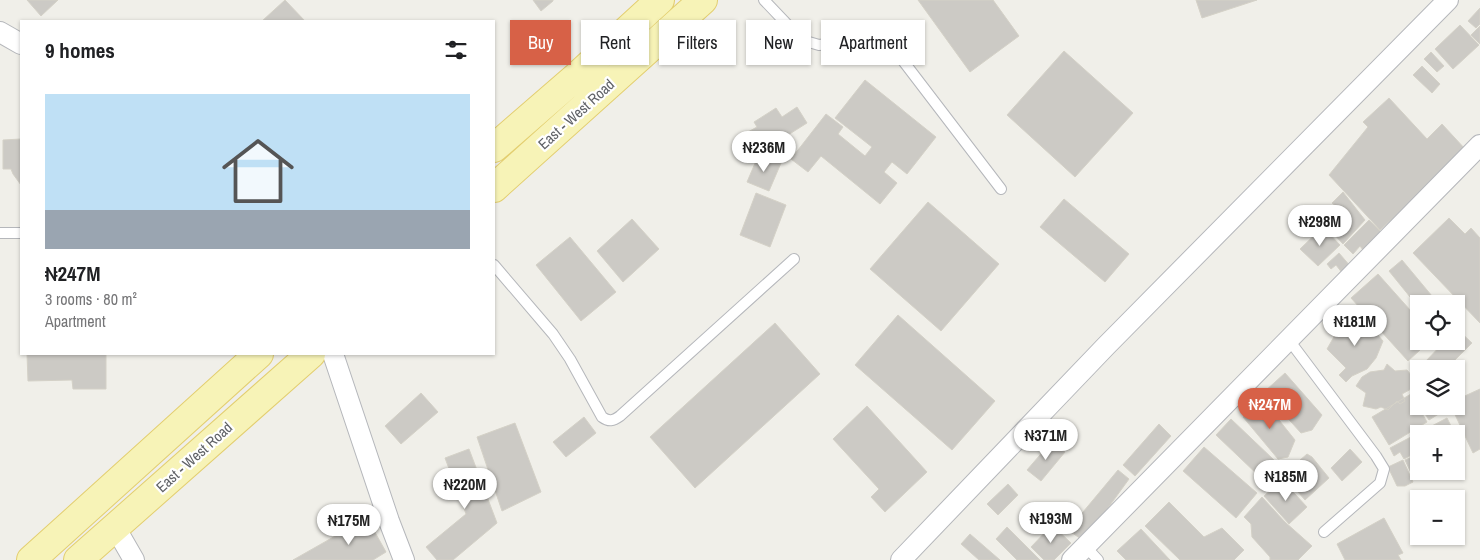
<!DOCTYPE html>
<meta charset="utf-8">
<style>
body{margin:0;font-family:"Archivo Narrow",sans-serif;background:#f2f2f2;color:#202124;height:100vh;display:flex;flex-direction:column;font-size:19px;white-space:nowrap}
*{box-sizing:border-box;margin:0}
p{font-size:16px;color:#757577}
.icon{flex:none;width:28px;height:28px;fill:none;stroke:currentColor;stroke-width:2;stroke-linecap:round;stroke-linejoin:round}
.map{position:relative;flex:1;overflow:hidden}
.side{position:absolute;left:20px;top:20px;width:475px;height:335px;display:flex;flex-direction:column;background:#fff;border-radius:0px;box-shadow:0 1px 4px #0004}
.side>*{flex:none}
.top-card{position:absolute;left:510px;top:20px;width:475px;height:45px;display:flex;gap:10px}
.tools{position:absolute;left:1410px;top:295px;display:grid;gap:10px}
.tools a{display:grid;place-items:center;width:55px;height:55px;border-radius:0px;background:#fff;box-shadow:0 1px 4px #0004;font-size:25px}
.price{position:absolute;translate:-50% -42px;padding:0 11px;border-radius:18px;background:#fff;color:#222;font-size:16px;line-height:32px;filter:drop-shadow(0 1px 2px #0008)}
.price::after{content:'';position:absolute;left:50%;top:30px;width:15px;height:11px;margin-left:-8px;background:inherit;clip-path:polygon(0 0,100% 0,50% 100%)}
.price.active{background:#d76147;color:#fff}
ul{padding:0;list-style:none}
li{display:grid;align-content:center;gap:10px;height:265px;padding:0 25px}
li+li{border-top:1px solid #e0e0e0}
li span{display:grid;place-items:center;height:155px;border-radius:0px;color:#555}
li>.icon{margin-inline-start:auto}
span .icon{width:90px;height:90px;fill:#fffc;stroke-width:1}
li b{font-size:21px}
h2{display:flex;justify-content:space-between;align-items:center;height:60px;padding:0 25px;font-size:21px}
.pill{padding:0 18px;border-radius:0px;background:#fff;box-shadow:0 1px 4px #0004;font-size:18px;line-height:45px}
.pill.active{background:#d76147;color:#fff}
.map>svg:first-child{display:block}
.building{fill:#cccac5;stroke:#d4d1c7}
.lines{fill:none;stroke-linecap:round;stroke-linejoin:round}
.lane-casing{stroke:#b5b7bb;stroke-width:12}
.street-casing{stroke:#b5b7bb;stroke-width:22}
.primary-casing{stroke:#e3ce6f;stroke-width:30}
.lane{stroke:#fff;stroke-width:10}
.street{stroke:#fff;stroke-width:20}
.primary{stroke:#f7f3b7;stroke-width:28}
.labels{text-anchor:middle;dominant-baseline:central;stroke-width:4.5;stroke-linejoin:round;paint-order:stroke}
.street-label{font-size:15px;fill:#606267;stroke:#fff}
</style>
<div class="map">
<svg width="1480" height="560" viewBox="0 0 1480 560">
<rect width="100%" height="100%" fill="#f0efe9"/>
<path class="building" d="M27,0H58L41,16Z
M285,0L305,21H262Z
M533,0H553V1L541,11Z
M918,0H993L1019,36L970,72Z
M1196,0H1257L1202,18Z
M1480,8V24L1476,28L1468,21Z
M1460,25L1479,45L1453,69L1435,49Z
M1480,26V44L1471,35Z
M1064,51L1133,113L1075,177L1007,115Z
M1431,52L1444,66L1437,72L1424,59Z
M1422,66L1440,84L1432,93L1413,75Z
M865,80L936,137L907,174L892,162L884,172L897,183L880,204L821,156L808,172L791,159L826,114L843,127L838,134L865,156L872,147L835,118Z
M1389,98L1427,139L1442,124L1466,150L1380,230L1329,175L1368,127L1363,122Z
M797,107L807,123L761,152L748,132L757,127L754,122L776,108L782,117Z
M21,139V185L13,174L11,169H3V140Z
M759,154L781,163L769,191L747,182Z
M1343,192L1365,220L1343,244L1323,222L1336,206L1332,203Z
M756,193L786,205L770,247L740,235Z
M1064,199L1129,254L1105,282L1040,227Z
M928,202L999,264L941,331L870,269Z
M1449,218L1465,234L1471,228L1480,238V323L1413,253Z
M632,219L659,249L623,282L597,251Z
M1369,220L1383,234L1363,250L1360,246L1353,254L1344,245Z
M1323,227L1340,245L1318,266L1300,249Z
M570,237L616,292L581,321L536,265Z
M1339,253L1351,267L1343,274L1336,265L1331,269L1327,264Z
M1402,260L1437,302L1434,304H1419V308L1389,271Z
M1378,274L1419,320V341H1420L1416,345L1420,350L1408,361L1351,298Z
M898,315L995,401L952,450L855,365Z
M1355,318H1363L1383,341L1376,358L1367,369L1352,376L1346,382L1339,375L1346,368L1327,349L1342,323Z
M775,323L820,374L695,488L650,437Z
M1457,329L1472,343L1453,362L1443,361L1435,369H1431L1425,362L1445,341H1456Z
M27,354H106V389H73L72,380L28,381Z
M1387,364L1395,371L1407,370L1416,381L1411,389L1402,394L1405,401L1400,404L1397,401L1388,410L1381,407L1376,409L1363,406L1366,393L1356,386L1362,377L1370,372L1384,370Z
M1285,373L1322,415L1312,430L1301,433L1264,392Z
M1480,389V449L1473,453L1451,406H1456V400Z
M421,393L438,412L401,444L385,426Z
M1411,394L1427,422L1389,445L1372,417Z
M1263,400L1295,440L1288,457L1278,459L1243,417Z
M867,406L927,472L885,512L871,497L879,489L833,439Z
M1420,406H1443L1445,410L1429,420Z
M584,417L596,433L566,457L553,442Z
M1447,418L1454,432L1450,434H1419V451L1404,459L1400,452L1394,456L1390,448Z
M1231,419L1274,460L1259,476L1216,435Z
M515,423L541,492L502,511L477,437Z
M1159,424L1171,436L1135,476L1123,465Z
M1052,441L1065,452L1041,481L1027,470Z
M1204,447L1257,493L1236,518L1183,471Z
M469,449L497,523L453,560H437L426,547L466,514L445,458Z
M1350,449L1362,462L1342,481L1331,468Z
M1307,454L1312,457L1329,478L1305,500L1283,475Z
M1419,454V471H1426L1413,477L1405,460Z
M1403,460L1413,482L1405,486H1397L1388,467Z
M1118,470L1129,479L1084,541L1068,530Z
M1282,480L1307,507L1289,524L1264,496Z
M1008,484L1018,495L998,515L987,504Z
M1262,497L1285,522L1312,546L1298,560H1270V557L1252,537L1251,524L1244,517Z
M1169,502L1204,537L1222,528L1244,550L1234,560H1180L1145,526Z
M367,518L386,552L373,560H293Z
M1384,518L1403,553L1398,555L1401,560H1345L1337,544Z
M1052,525L1071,543L1054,560H1044L1031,547Z
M1007,527L1040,560H1017L996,539Z
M1141,529L1170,560H1126L1117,551Z
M970,534L1000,560H979L961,544Z"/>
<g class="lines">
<defs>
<path id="lane" d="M764,0L802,40L819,45L866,39L883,41L894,49L1001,189
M0,233H21
M494,265L553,334L570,359L602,417C609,422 613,421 620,416L794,259
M1289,340L1376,456L1384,469L1380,483L1324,532
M1086,547L1098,560"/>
<path id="street" d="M0,32L21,44
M333,354L389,521L404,560
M115,527L134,560
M901,560L1106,346L1448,0
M1072,560L1480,145"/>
<path id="primary" d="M494,148L577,76L660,0
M494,188L703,0
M31,560L259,354
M78,560L311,354"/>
</defs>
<use href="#lane" class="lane-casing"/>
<use href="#street" class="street-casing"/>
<use href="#primary" class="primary-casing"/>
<use href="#lane" class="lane"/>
<use href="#street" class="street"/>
<use href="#primary" class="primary"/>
</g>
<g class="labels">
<g class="street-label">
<text transform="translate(576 114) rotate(-42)">East - West Road</text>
<text transform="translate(194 457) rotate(-42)">East - West Road</text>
</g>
</g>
</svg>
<div class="tools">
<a><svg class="icon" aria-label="locate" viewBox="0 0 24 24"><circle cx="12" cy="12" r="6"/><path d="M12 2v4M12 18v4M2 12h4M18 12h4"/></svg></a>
<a><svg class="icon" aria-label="layers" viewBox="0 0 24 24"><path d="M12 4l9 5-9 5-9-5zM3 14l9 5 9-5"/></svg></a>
<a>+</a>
<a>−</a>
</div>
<b class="price" style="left:764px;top:173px">₦236M</b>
<b class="price" style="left:1320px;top:247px">₦298M</b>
<b class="price" style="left:1355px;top:347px">₦181M</b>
<b class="price active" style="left:1270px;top:430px">₦247M</b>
<b class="price" style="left:1046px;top:461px">₦371M</b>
<b class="price" style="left:1286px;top:502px">₦185M</b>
<b class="price" style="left:465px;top:510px">₦220M</b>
<b class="price" style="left:1051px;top:544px">₦193M</b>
<b class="price" style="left:349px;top:546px">₦175M</b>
<div class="top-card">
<a class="pill active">Buy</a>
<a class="pill">Rent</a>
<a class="pill">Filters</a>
<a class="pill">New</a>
<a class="pill">Apartment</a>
</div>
<section class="side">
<h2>9 homes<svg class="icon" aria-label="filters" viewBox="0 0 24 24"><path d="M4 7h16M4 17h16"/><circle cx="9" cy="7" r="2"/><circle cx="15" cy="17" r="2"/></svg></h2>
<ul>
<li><span style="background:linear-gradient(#bfe0f5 75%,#9aa5b1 0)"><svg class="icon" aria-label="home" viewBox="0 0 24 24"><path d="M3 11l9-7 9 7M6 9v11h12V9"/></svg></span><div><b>₦247M</b><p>3 rooms · 80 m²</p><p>Apartment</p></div></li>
</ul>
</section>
</div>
